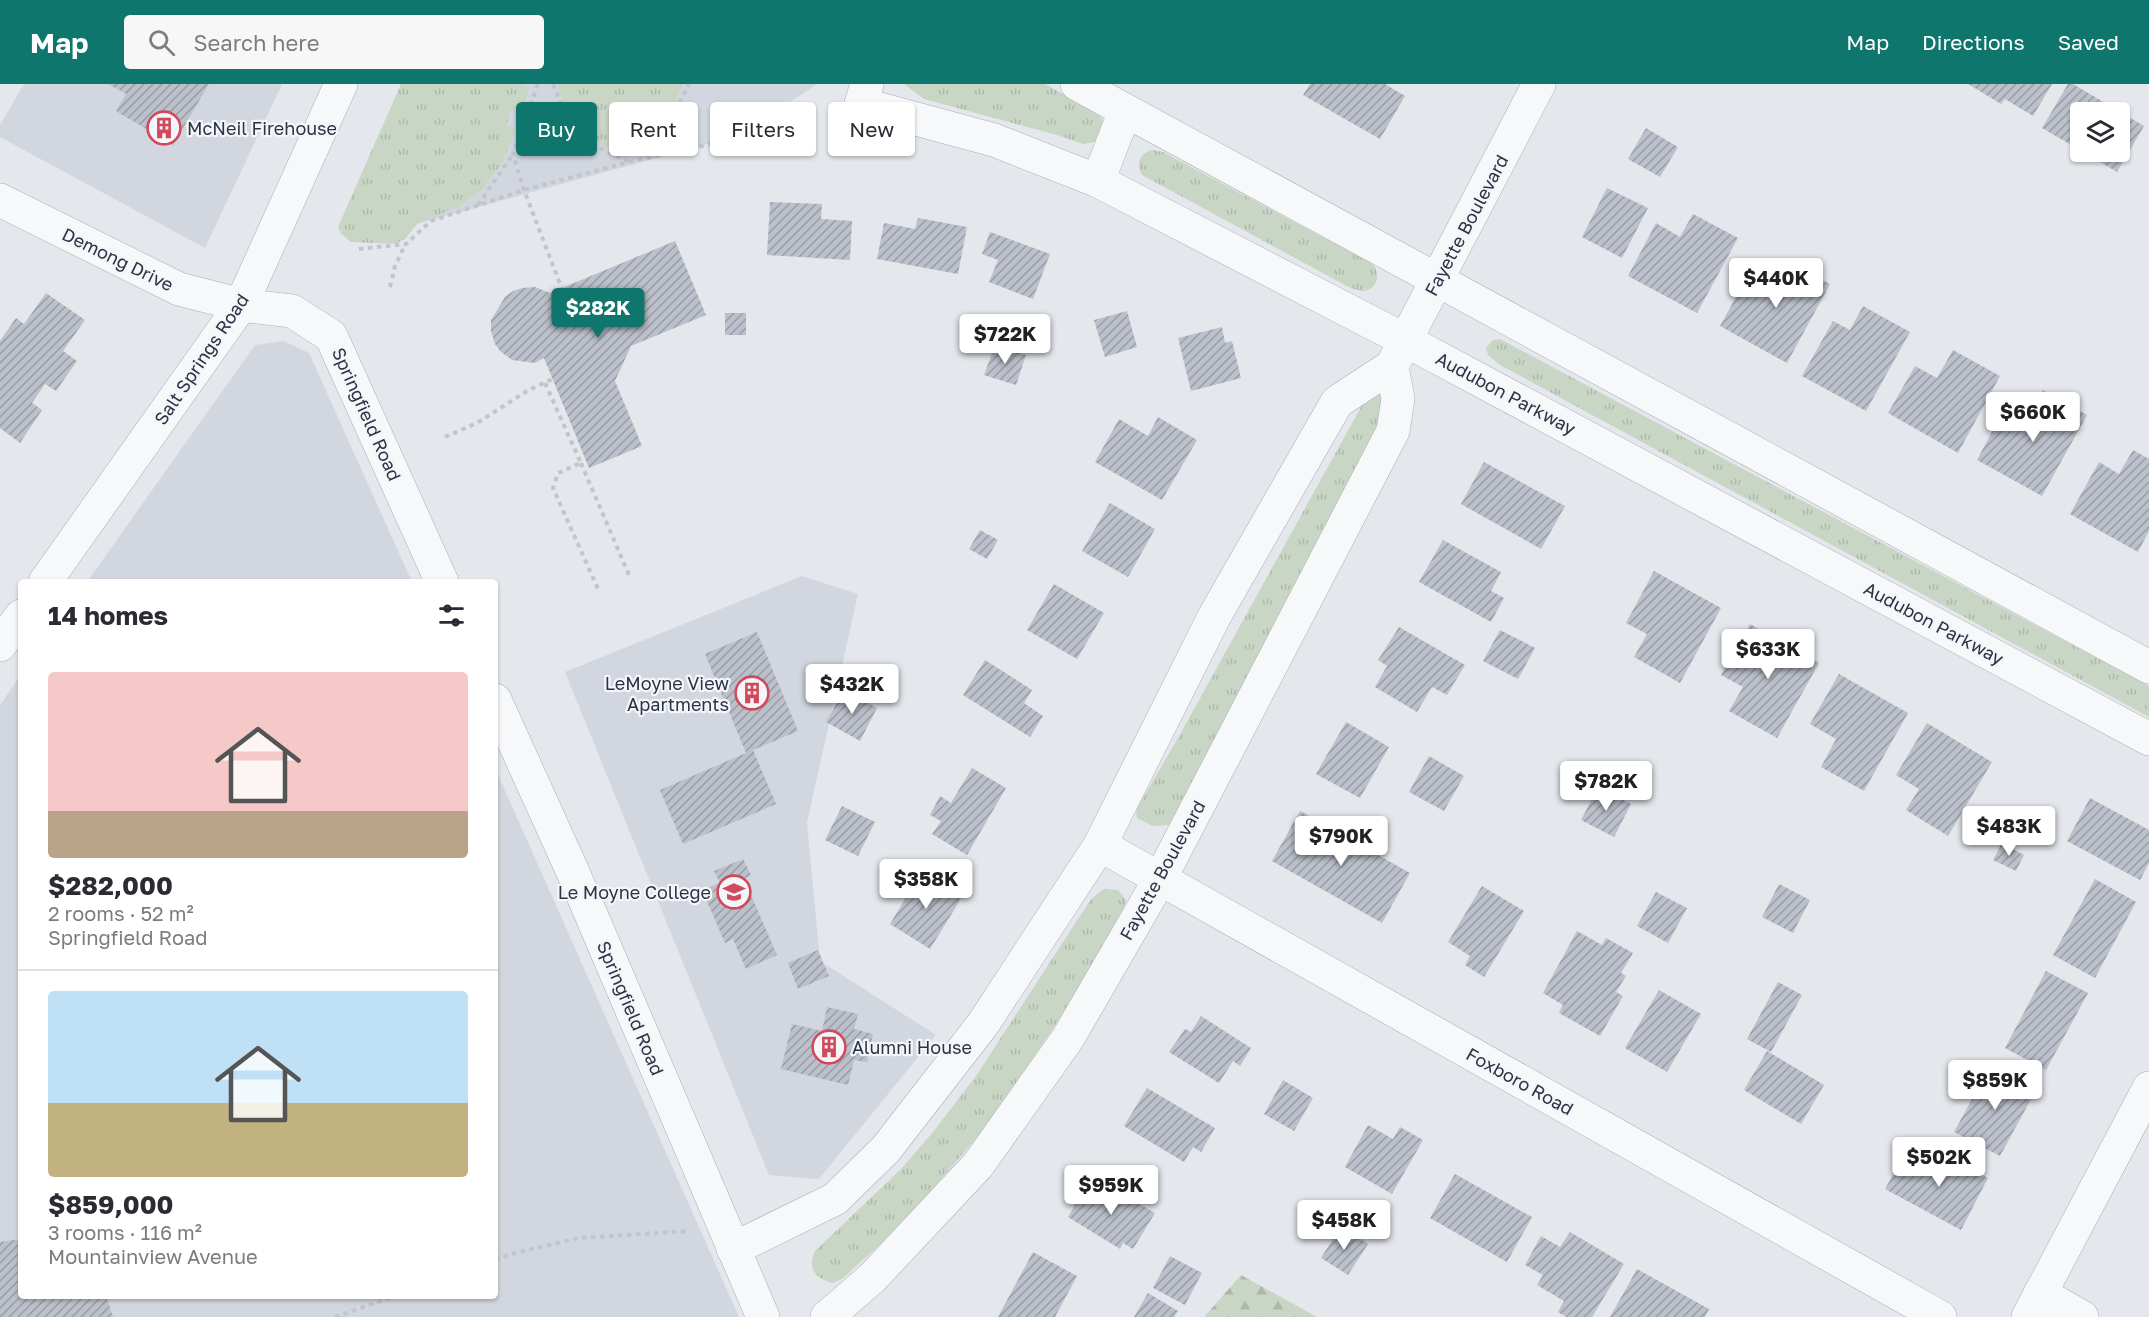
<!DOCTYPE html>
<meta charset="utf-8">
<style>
body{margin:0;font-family:"Golos Text",sans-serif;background:#f7f7f7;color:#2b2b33;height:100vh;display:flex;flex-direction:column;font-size:22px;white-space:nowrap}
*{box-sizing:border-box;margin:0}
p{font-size:20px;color:#7c7c81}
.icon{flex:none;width:33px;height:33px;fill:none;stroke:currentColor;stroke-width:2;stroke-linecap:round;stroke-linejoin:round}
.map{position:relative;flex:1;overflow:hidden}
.sheet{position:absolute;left:18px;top:495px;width:480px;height:720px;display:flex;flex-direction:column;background:#fff;border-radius:6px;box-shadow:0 2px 4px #0004}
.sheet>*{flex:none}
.top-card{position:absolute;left:516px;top:18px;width:570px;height:54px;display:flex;gap:12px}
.tools{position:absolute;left:2070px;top:18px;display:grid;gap:12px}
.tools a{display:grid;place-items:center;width:60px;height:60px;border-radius:6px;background:#fff;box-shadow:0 2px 4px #0004;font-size:30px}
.price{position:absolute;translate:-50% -51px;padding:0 14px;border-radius:6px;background:#fff;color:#222;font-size:20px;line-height:39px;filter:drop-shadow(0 2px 3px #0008)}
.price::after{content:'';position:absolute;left:50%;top:36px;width:18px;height:14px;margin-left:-9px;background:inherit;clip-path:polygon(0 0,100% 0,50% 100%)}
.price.active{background:#0f766e;color:#fff}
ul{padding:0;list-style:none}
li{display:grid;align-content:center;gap:12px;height:318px;padding:0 30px}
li+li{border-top:2px solid #e1e1e2}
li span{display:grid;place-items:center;height:186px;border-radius:6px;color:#555}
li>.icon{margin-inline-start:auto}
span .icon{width:108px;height:108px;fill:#fffc;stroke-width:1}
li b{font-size:26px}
h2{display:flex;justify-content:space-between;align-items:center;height:72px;padding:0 30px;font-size:26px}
.pill{padding:0 21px;border-radius:6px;background:#fff;box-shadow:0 2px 4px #0004;font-size:21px;line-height:54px}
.pill.active{background:#0f766e;color:#fff}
header{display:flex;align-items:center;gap:36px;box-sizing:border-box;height:84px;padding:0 30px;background:#0f766e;color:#fff}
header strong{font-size:28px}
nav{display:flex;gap:33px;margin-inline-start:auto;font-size:21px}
.search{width:420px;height:54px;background:#f7f7f7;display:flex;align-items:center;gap:15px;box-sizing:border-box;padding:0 21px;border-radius:6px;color:#7c7c81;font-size:22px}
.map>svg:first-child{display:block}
.built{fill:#d2d6de}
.grass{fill:url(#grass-tufts)}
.forest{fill:url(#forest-firs)}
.building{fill:url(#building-hatch)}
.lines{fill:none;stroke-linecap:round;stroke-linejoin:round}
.minor-casing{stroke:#a9aeb7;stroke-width:34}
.tertiary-casing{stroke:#a9aeb7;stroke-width:34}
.path{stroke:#c2c5cb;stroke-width:4;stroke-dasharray:4.5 4.5;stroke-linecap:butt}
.minor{stroke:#f7f8fa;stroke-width:33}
.tertiary{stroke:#f7f8fa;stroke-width:33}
.labels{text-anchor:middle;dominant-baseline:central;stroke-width:4.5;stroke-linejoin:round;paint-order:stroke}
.poi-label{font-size:18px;fill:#2b3445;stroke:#f4f6f9;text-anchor:start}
.street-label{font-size:18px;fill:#2b3445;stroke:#f4f6f9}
</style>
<header>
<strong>Map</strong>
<div class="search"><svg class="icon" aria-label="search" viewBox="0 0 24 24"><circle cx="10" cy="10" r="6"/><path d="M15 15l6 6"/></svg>Search here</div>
<nav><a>Map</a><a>Directions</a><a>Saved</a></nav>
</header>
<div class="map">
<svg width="2149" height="1233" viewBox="0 0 2149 1233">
<defs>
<pattern id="grass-tufts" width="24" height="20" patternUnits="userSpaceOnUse" patternTransform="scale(1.5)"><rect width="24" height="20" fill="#c9d6c5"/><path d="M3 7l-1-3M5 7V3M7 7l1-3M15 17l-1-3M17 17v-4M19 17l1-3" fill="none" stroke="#adb8ab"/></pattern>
<pattern id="forest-firs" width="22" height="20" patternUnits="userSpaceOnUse" patternTransform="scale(1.5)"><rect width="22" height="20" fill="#c9d6c5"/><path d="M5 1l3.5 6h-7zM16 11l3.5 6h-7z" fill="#adb8ab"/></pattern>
<pattern id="building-hatch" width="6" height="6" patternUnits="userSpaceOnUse" patternTransform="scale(1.5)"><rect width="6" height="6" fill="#bbc0ca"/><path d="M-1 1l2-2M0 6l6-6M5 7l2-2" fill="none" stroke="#989da6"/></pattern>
</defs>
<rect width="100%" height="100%" fill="#e4e7ec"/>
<path class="built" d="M24,0H282L205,164L0,53V41Z
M411,0H817L740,51L373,152Z
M284,257L309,269L412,498H87L255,261Z
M802,492L858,510L807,738L820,877L936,951L819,1095L769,1091L565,588Z
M21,591V1212H495V684L739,1233H0V621Z"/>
<path class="grass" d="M401,0H521L529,4L522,27L511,25L506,42L516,45L503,77L483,105L458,123L417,140L406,154L396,160L351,158L341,150L338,143Z
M558,0H683L672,25L665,62C659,68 652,68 644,69C602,75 565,39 558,0Z
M904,0H1045L1087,23L1101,33L1106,44L1096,58L1083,60L1057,51L924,15Z
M1152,66L1163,68L1373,180C1381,191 1377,206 1363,207C1356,207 1349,203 1343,200L1142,91C1136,79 1139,70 1152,66Z
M1500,255L2149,602V633L1500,281L1488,271L1486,264L1493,256Z
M1387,300L1383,332L1169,741L1153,742L1137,734L1136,726L1178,654L1372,303Z
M1104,805L1118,806L1126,816L1124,831L1056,940L987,1042L926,1112L879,1161L842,1195L832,1199C815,1194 807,1184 815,1167L901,1085L933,1048L976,992L1091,815Z"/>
<path class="forest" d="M1241,1191L1317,1233H1204Z"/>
<path class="building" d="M108,0H209L173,61L116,27L126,10Z
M1310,0H1385L1405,12L1380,55L1303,11Z
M1968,0H2052L2033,32L2005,15L2001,20Z
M2068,0H2073L2144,42L2117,88L2083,68H2120V28H2080V66L2042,44Z
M1646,44L1678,63L1660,93L1628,75Z
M1607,104L1648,124L1622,174L1582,153Z
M770,118L822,120L821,135L852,137L850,176L767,171Z
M1693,130L1738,154L1697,229L1628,192L1656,139L1680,153Z
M918,134L967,143L958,190L877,175L884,139L915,145Z
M990,148L1050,170L1033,215L989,198L998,176L982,170Z
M675,157L706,231L631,262L615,297L642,362L589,384L544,274L535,279L512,276L500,267L495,260L491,247V236L505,213L513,207L522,204L535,203L550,209Z
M1781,174L1830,200L1787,279L1720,242L1748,191L1767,201Z
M46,209L85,236L63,267L77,277L56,307L45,300L32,319L42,326L20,359L0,344V257L16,234L24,240Z
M1863,222L1910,248L1866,327L1802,292L1833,237L1850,246Z
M1127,227L1137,263L1105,273L1094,236Z
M725,229H746V251H725Z
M1222,243L1225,259L1232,257L1241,294L1191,307L1178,254Z
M995,261L1026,271L1016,301L984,291Z
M1953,266L2000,292L1958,369L1888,329L1915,282L1937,294Z
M2043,306L2087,331L2042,412L1977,376L2003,327L2025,339Z
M1158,333L1197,356L1162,416L1095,378L1119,335L1148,352Z
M2133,366L2149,375V447L2138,468L2070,430L2099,378L2119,390Z
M1484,378L1565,422L1541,465L1461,420Z
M1110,419L1155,445L1128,493L1082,467Z
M980,446L998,456L987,475L969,465Z
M1443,456L1501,488L1491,507L1504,514L1491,538L1419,498Z
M1654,487L1721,524L1680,599L1634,573L1647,550L1626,539Z
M1054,500L1104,529L1077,575L1027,546Z
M1750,540L1819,579L1777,654L1729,627L1743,603L1721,591Z
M1399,543L1465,581L1447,611L1432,603L1417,628L1375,603L1387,582L1378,576Z
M1500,546L1535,564L1518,595L1483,577Z
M757,548L798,647L753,666L776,720L683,760L660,706L746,669L705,570Z
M985,576L1032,606L1024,619L1043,632L1030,653L963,611Z
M1839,590L1908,629L1864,707L1821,683L1836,655L1810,640Z
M844,606L877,624L860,657L826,638Z
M1346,638L1389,663L1360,714L1316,690Z
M1927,639L1992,678L1948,752L1906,726L1919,705L1896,691Z
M1429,672L1464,692L1444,727L1409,708Z
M972,684L1006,704L967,771L932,750L941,737L930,731L940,712L951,719Z
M1598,703L1631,720L1614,753L1581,736Z
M2090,714L2149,746V779L2140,796L2067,757Z
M842,722L875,738L858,772L825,756Z
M1300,727L1410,789L1382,839L1272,777Z
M2002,759L2024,771L2016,787L1993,776Z
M743,775L751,791L744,795L777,871L746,885L733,855L725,859L702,806L720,799L714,787Z
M921,788L962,813L930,865L890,840Z
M2095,795L2136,818L2095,894L2053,871Z
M1779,800L1810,816L1793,849L1762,833Z
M1482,802L1524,827L1484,893L1465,881L1470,872L1448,858Z
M1656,808L1687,824L1668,859L1637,842Z
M1577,847L1602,861L1606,854L1633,869L1621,889L1626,892L1616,908L1623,912L1600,952L1559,929L1563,921L1543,909Z
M818,866L829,892L798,905L788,879Z
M2046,887L2088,909L2046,986L2005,964Z
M1778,898L1802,911L1771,968L1747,955Z
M1659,906L1701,930L1667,988L1625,964Z
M827,923L858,930L854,945L873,950L867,978L854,976L848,1001L781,985L792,940L822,947Z
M1201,932L1251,964L1240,982L1233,977L1219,999L1169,968L1185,945L1191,948Z
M1767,967L1824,1001L1801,1040L1744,1006Z
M1990,982L2036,1006L2000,1072L1954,1048Z
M1283,996L1313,1014L1294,1047L1264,1030Z
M1147,1004L1215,1044L1201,1068L1193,1063L1184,1078L1124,1042Z
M1368,1041L1393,1055L1400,1043L1423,1056L1392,1110L1345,1083Z
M1904,1071L1921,1080L1924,1075L1942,1085L1949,1073L1988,1094L1961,1146L1885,1105Z
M1455,1090L1532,1133L1507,1178L1430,1134Z
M1088,1098L1103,1107L1106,1101L1155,1129L1133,1165L1123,1159L1120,1165L1068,1133Z
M1341,1142L1368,1160L1348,1191L1321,1174Z
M1570,1148L1624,1180L1592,1233H1566L1558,1228L1564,1217L1537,1201L1543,1191L1525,1181L1541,1152L1560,1163Z
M13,1156L21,1157V1212H106L113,1233H0V1158Z
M1033,1168L1077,1192L1055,1233H998Z
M1170,1172L1202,1189L1185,1221L1153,1204Z
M1637,1185L1709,1225L1705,1233H1610Z
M1148,1209L1178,1227L1174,1233H1134Z"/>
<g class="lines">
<defs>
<path id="minor" d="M867,0L861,20L994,56L1098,97L1405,256L2149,655
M1077,0L2149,583
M1098,97L1125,27
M0,116L179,205L241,221L45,498
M0,561L21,532
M1100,761L1940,1233
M733,1165L835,1115L886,1065L983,940L1100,761L1214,533L1337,318L1392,282L1539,0
M2040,1209L2082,1233
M827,1233L872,1194L978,1081L1068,954L1160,795L1393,347L1398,315L1392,282
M2028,1233L2149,1004"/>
<path id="tertiary" d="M341,0L241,221L292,227L331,252L442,498
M495,616L572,786L763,1233"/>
</defs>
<use href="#minor" class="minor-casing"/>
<use href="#tertiary" class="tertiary-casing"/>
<path class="path" d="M538,0L513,70L524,106L562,205
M553,0C563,26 574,49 599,63C608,69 619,72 628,78
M668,71L674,29L689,0
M478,121L513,70
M359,165L406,160L431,137L524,106L629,78L733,55
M390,203L395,182L405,161
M545,299L581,379L558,389L553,404L598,505
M445,353L477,339L527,307L552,295
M581,379L629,491
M495,1176L511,1170L579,1154L688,1147
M335,1233L395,1212"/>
<use href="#minor" class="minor"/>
<use href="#tertiary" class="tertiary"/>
</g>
<defs>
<symbol id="building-ring" viewBox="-11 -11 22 22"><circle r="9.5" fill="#f4f6f9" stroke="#d1495b" stroke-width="1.5"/><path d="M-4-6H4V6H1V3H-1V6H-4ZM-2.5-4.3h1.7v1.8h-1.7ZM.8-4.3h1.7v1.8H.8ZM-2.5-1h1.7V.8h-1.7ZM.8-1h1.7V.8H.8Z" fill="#d1495b"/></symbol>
<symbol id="university-ring" viewBox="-11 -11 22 22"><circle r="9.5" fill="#f4f6f9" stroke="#d1495b" stroke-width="1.5"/><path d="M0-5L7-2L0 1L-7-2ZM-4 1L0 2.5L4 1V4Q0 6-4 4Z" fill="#d1495b"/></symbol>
</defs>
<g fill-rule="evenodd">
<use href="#building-ring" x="145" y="25" width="38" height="38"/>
<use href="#building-ring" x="733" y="590" width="38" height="38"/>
<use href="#university-ring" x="715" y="789" width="38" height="38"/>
<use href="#building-ring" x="810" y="944" width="38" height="38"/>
</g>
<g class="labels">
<g class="poi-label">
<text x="187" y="44">McNeil Firehouse</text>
<text x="729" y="599" text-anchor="end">LeMoyne View<tspan x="729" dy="21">Apartments</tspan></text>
<text x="711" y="808" text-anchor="end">Le Moyne College</text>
<text x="852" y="963">Alumni House</text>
</g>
<g class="street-label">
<text transform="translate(1466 141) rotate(-62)">Fayette Boulevard</text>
<text transform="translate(118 175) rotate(26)">Demong Drive</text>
<text transform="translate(201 275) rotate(-56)">Salt Springs Road</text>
<text transform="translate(1506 309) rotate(28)">Audubon Parkway</text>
<text transform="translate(367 330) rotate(66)">Springfield Road</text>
<text transform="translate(1934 539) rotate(28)">Audubon Parkway</text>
<text transform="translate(1162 786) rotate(-61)">Fayette Boulevard</text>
<text transform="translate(631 924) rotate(67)">Springfield Road</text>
<text transform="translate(1520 997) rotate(29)">Foxboro Road</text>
</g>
</g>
</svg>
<div class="tools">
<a><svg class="icon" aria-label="layers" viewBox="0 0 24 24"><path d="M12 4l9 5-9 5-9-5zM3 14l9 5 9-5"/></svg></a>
</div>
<b class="price" style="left:1776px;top:225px">$440K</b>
<b class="price active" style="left:598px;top:255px">$282K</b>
<b class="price" style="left:1005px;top:281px">$722K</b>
<b class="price" style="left:2033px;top:359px">$660K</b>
<b class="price" style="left:1768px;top:596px">$633K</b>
<b class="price" style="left:852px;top:631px">$432K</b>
<b class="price" style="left:1606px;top:728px">$782K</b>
<b class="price" style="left:2009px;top:773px">$483K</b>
<b class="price" style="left:1341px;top:783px">$790K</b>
<b class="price" style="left:926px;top:826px">$358K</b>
<b class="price" style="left:1995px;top:1027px">$859K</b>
<b class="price" style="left:1939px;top:1104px">$502K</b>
<b class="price" style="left:1111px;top:1132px">$959K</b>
<b class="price" style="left:1344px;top:1167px">$458K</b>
<div class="top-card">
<a class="pill active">Buy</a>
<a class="pill">Rent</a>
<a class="pill">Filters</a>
<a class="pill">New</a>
</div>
<section class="sheet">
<h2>14 homes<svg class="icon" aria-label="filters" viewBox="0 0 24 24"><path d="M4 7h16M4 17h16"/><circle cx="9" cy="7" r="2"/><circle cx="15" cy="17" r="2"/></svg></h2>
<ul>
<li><span style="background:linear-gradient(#f6c9c9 75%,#b9a48a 0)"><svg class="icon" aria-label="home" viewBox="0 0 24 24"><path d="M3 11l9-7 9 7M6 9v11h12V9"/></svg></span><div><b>$282,000</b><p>2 rooms · 52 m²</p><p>Springfield Road</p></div></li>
<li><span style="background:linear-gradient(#bfe0f5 60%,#c2b280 0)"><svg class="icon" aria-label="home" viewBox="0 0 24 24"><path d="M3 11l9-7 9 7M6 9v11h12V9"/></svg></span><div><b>$859,000</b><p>3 rooms · 116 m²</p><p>Mountainview Avenue</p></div></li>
</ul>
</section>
</div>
